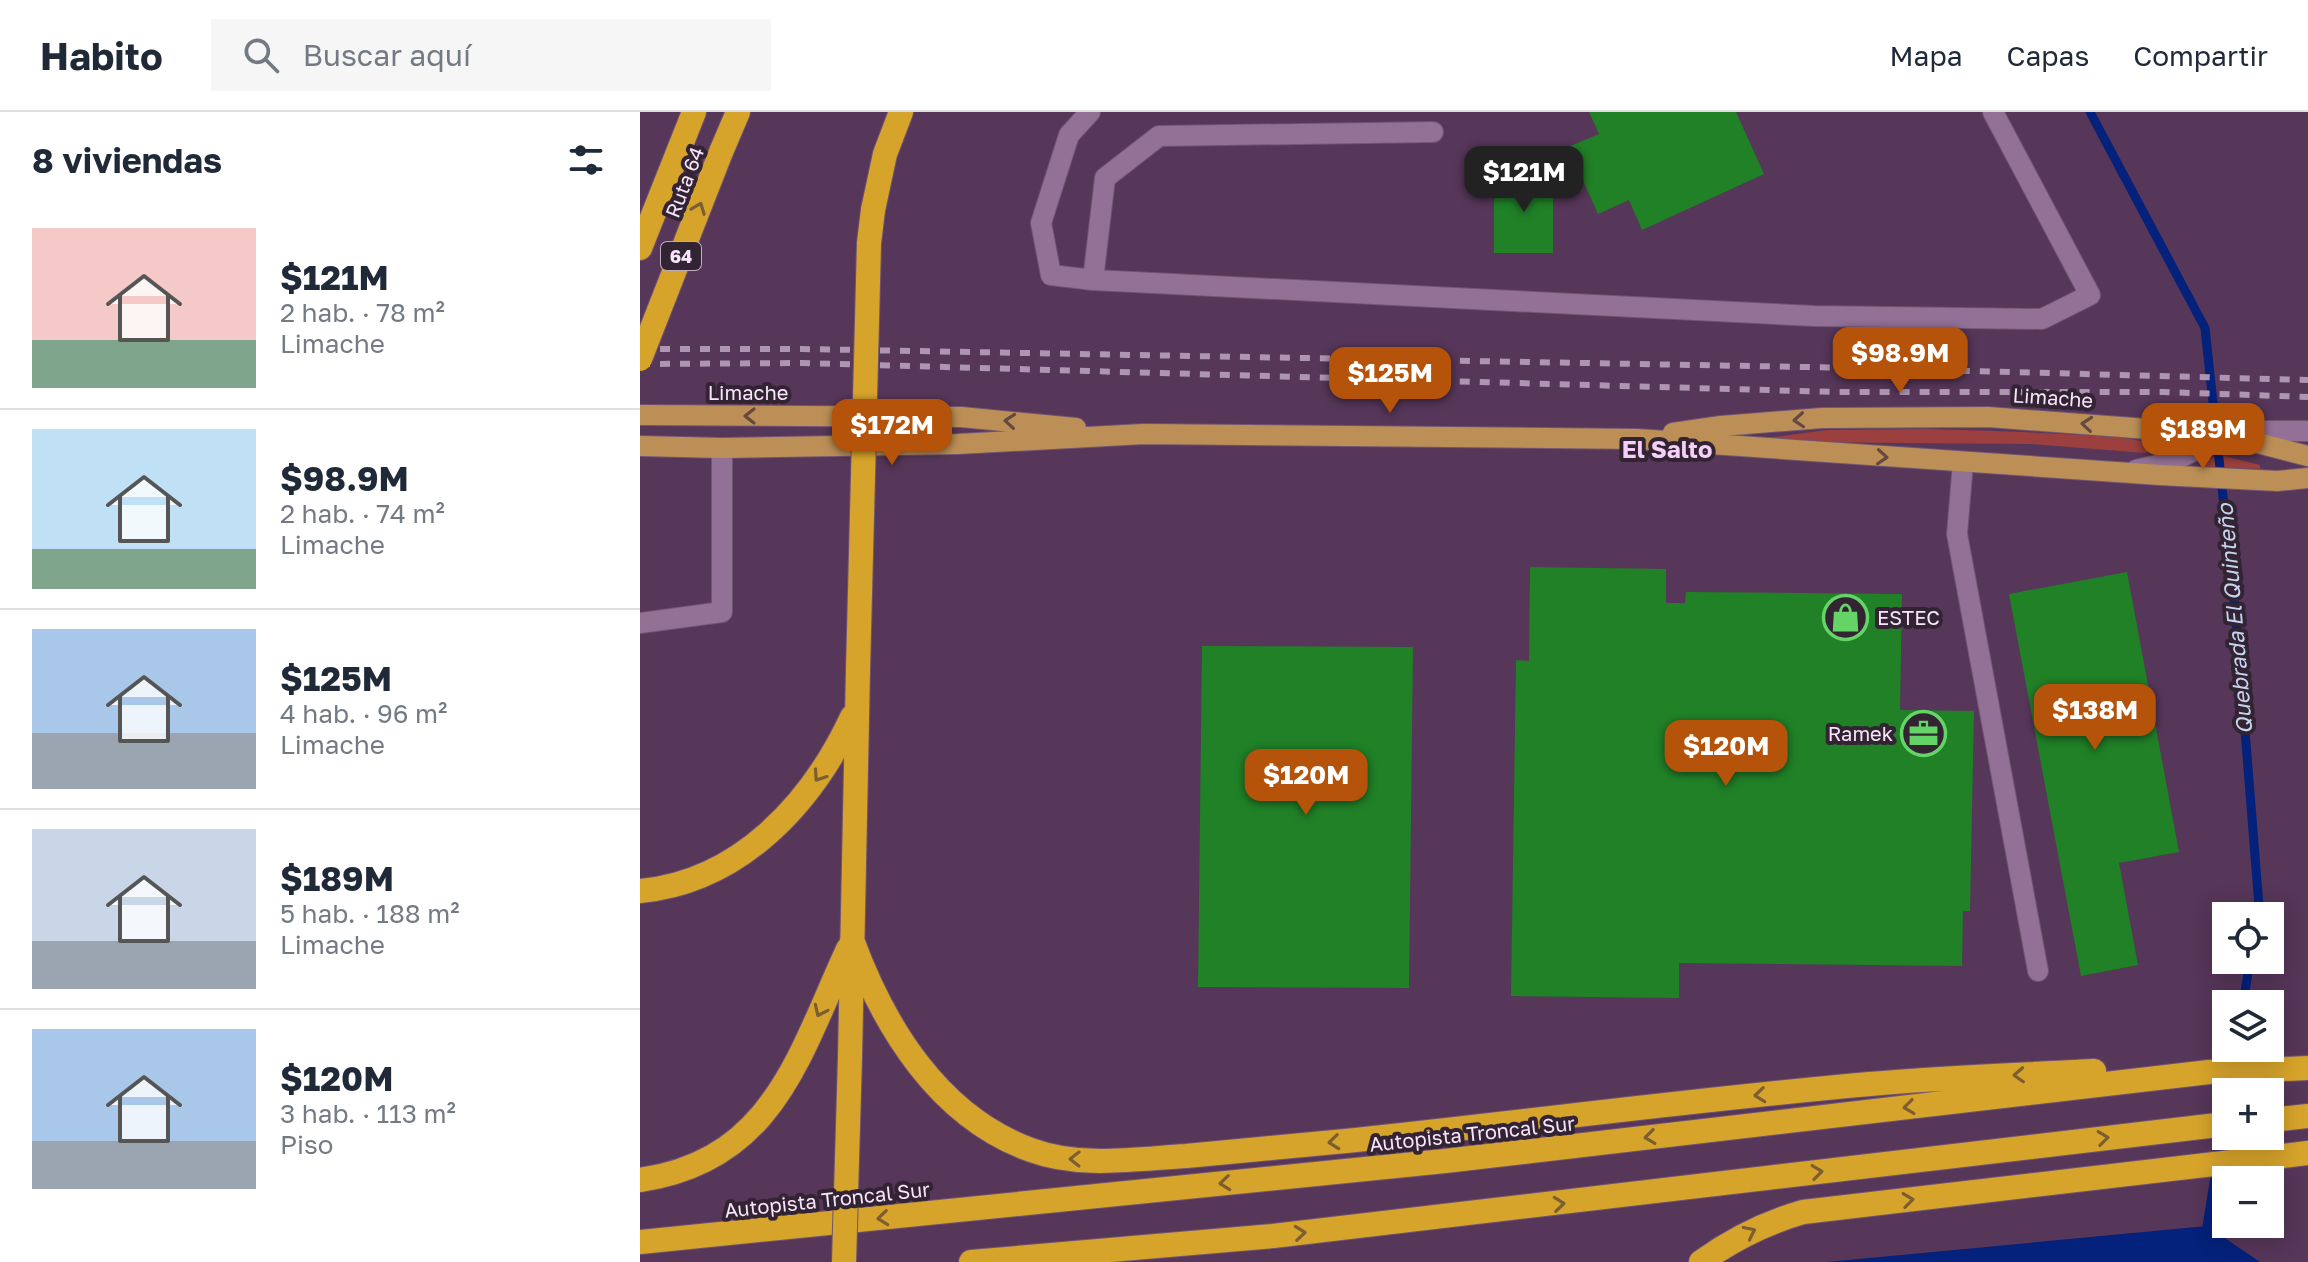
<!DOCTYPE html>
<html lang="es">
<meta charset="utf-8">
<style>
body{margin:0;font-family:"Golos Text",sans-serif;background:#f6f6f7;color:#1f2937;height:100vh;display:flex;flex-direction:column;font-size:30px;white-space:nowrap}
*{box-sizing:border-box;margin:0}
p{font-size:26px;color:#747a83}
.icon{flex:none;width:44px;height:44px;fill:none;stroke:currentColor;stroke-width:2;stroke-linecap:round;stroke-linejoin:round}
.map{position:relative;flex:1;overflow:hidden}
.panel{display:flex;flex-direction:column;background:#fff;width:640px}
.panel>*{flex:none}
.tools{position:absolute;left:1572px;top:790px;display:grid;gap:16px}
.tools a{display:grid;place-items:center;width:72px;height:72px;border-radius:0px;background:#fff;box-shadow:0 4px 20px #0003;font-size:40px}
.price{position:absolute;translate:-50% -68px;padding:0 18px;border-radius:16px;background:#b45309;color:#fff;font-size:26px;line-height:52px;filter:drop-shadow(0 2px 4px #0008)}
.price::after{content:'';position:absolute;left:50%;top:48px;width:24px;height:18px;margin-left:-12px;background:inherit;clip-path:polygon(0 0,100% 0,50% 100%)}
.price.on{background:#222;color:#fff}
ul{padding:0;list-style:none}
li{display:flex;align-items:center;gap:24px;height:200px;padding:0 32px}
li+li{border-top:2px solid #e0e1e3}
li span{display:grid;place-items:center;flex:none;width:224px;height:160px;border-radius:0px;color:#555}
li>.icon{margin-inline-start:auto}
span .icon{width:96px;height:96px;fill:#fffc;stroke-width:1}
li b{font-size:34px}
h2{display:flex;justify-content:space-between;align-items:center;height:96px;padding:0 32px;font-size:34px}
header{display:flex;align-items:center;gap:48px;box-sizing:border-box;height:112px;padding:0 40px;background:#fff;border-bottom:2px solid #e0e1e3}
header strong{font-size:38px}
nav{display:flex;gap:44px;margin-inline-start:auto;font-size:28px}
.search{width:560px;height:72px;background:#f6f6f7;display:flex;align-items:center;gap:20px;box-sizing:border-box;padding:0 28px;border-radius:0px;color:#747a83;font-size:30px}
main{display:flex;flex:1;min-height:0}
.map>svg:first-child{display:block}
.green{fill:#9b403e}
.water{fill:#04217b}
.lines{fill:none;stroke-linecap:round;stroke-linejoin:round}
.stream{stroke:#04217b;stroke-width:9}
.building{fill:#208127}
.minor-casing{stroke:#705473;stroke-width:22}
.major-casing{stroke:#705473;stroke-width:22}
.highway-casing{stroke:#705473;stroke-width:26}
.minor{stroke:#937096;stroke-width:20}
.major{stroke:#bc8f56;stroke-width:20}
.highway{stroke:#d7a42b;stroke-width:24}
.rail{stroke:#ae95b1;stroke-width:6;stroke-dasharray:10 10;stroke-linecap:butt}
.highway-bridge-casing{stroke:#705473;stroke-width:26;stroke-linecap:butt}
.highway-bridge{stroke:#d7a42b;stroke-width:24}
.oneway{stroke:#7d5e30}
.oneway2{stroke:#634940}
.labels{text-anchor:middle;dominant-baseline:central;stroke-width:8;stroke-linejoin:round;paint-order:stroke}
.shield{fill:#332434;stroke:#beabbf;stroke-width:2}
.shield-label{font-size:18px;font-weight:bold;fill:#f9e5fb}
.street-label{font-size:20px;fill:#f9e5fb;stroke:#332434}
.poi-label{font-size:20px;fill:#f9e5fb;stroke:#332434;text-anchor:start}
.water-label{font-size:22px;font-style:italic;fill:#c7d4ed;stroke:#332434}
.quarter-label{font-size:24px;font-weight:bold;fill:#f6cff9;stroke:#332434}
</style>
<header>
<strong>Habito</strong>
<div class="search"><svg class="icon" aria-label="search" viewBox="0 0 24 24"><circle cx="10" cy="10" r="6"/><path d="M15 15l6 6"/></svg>Buscar aquí</div>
<nav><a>Mapa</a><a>Capas</a><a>Compartir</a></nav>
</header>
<main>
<section class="panel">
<h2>8 viviendas<svg class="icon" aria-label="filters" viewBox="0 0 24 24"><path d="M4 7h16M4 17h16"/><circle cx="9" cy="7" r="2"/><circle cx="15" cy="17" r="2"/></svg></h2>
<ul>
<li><span style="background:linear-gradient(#f6c9c9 70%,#7fa58c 0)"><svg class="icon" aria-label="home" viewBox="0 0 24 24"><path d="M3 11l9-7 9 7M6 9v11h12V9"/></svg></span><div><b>$121M</b><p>2 hab. · 78 m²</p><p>Limache</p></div></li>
<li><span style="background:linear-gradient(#bfe0f5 75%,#7fa58c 0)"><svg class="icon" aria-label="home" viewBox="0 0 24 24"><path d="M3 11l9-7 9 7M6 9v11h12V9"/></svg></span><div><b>$98.9M</b><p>2 hab. · 74 m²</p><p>Limache</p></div></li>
<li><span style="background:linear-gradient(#a9c7e8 65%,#9aa5b1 0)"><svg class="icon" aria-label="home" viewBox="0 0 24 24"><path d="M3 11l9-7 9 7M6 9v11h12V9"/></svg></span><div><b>$125M</b><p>4 hab. · 96 m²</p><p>Limache</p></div></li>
<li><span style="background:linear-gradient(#c9d6e8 70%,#9aa5b1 0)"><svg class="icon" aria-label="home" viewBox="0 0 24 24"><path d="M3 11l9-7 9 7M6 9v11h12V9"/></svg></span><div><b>$189M</b><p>5 hab. · 188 m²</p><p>Limache</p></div></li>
<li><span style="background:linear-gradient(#a9c7e8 70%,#9aa5b1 0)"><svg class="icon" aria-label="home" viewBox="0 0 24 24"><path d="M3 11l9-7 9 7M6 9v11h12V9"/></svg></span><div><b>$120M</b><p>3 hab. · 113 m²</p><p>Piso</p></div></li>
</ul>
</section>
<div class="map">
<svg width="1668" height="1150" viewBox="0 0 1668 1150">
<rect width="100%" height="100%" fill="#563659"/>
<path class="green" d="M1287,317C1339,318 1391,320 1443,323C1468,325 1499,325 1522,336L1505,341L1391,332L1128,330L1126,326L1187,318Z
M1580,343L1620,353V357L1562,355L1561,350Z"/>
<path class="water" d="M1567,1114L1620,1150H1187Z"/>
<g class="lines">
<path class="stream" d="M1450,0L1565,216L1596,506L1619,794L1617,804
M1603,892L1610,848
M1589,980L1596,936
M1569,1125L1567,1114L1586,998"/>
</g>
<path class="building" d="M949,0H1096L1124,62L1002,118L989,88L958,102L928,35L959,22Z
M854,63H913V141H854Z
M890,455L1026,457V491H1045L1046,480L1262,482L1260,598L1334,599L1330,799H1323L1322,854L1039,851V886L871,884L876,548L889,549Z
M1487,460L1539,740L1479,751L1498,853L1441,864L1369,482Z
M562,534L773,535L769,876L558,875Z"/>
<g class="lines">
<defs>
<path id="minor" d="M450,0L429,23L401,111L411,163L453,168
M793,20L519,24L465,66L453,168L1174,204L1402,207L1450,183L1353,0
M1323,351L1317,422L1398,859
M1496,358L1531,350L1587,323L1605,319H1668
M0,511L82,500V336"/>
<path id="major" d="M0,303L321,305L436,316
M1033,321L1081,314L1182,306L1348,305L1587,323L1668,344
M0,334L82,336L318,332L504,322L997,327L1520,363L1637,369L1668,366"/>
<path id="highway" d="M81,40L98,0
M233,98L245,42L261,0
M0,136L54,0
M0,779C100,770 172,691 212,605
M212,828C244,915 299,1005 391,1038C439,1056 496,1047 546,1044C603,1039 659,1033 716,1028C887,1010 1058,987 1230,972C1305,965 1380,963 1454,959
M210,945L218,558
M1630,1008L1668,1004
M0,1068C133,1049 159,943 208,837
M0,1130L805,1049L1569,960L1668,956
M331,1150L633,1124L1586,1012
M1061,1150C1093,1127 1125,1111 1163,1100L1668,1041"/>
</defs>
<use href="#minor" class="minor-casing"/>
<use href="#major" class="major-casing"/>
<use href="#highway" class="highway-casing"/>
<use href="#minor" class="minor"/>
<use href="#major" class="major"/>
<use href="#highway" class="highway"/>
<path class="rail" d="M0,237H162L1222,256L1668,268
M0,252L162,251L1197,280H1524L1668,285"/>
<defs>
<path id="highway-bridge" d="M0,247L81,40
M218,558L229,131L233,98
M204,1150L210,945"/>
</defs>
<use href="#highway-bridge" class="highway-bridge-casing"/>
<use href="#highway-bridge" class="highway-bridge"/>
</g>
<defs><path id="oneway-chevron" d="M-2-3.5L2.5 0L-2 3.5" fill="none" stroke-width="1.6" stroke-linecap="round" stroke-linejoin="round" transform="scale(2)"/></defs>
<g class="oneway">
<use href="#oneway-chevron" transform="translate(59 96) rotate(-69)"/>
<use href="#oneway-chevron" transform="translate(179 664) rotate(124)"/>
<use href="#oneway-chevron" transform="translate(180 899) rotate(115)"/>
<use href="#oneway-chevron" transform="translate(1379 963) rotate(177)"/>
<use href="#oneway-chevron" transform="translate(1120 983) rotate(174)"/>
<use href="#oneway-chevron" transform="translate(1269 995) rotate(173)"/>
<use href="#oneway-chevron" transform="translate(1010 1025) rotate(173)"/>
<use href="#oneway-chevron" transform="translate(1463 1026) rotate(-7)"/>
<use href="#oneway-chevron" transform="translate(694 1030) rotate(174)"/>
<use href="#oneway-chevron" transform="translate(435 1047) rotate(-179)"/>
<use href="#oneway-chevron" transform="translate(1177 1060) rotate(-7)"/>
<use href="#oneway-chevron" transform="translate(585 1071) rotate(174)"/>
<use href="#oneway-chevron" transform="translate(1268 1088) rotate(-7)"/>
<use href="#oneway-chevron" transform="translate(919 1092) rotate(-6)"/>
<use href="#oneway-chevron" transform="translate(243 1106) rotate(174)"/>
<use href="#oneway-chevron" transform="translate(1110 1120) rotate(-26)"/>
<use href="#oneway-chevron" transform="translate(660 1121) rotate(-6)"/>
</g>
<g class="oneway2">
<use href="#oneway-chevron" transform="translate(110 304) rotate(-180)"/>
<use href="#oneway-chevron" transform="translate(1159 308) rotate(176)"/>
<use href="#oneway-chevron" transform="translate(370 309) rotate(-175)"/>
<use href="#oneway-chevron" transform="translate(1447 312) rotate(-175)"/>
<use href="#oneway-chevron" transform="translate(1242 345) rotate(4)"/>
</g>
<defs>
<symbol id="shop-ring" viewBox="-11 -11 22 22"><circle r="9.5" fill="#332434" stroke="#65d467" stroke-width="1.5"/><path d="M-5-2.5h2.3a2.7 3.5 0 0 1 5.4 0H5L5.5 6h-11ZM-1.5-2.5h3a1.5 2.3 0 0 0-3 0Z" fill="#65d467"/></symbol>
<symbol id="office-ring" viewBox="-11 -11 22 22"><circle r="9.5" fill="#332434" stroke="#65d467" stroke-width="1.5"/><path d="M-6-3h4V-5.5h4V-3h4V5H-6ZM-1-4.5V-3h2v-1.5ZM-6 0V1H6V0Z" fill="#65d467"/></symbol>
</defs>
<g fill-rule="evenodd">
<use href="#shop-ring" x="1180" y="480" width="51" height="51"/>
<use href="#office-ring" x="1258" y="596" width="51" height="51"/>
</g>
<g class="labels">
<rect class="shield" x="21" y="130" width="40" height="28" rx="6"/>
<g class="shield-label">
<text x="41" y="144">64</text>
</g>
<g class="street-label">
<text transform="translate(44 70) rotate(-69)">Ruta 64</text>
<text x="108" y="280">Limache</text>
<text transform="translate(1413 285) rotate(4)">Limache</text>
<text transform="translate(832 1021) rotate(-6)">Autopista Troncal Sur</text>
<text transform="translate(187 1087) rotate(-6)">Autopista Troncal Sur</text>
</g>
<g class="poi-label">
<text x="1237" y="505">ESTEC</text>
<text x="1253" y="621" text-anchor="end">Ramek</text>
</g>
<g class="water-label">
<text transform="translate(1594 507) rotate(-95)">Quebrada El Quinteño</text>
</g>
<g class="quarter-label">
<text x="1027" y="336">El Salto</text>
</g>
</g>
</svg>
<div class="tools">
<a><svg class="icon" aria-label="locate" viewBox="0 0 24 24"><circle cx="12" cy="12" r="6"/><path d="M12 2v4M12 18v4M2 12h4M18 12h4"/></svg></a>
<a><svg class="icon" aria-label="layers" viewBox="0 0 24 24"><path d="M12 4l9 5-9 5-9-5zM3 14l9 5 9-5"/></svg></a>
<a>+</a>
<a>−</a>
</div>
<b class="price on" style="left:884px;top:102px">$121M</b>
<b class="price" style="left:1260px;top:283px">$98.9M</b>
<b class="price" style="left:750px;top:303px">$125M</b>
<b class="price" style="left:252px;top:355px">$172M</b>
<b class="price" style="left:1563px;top:359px">$189M</b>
<b class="price" style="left:1455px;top:640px">$138M</b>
<b class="price" style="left:1086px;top:676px">$120M</b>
<b class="price" style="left:666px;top:705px">$120M</b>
</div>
</main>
